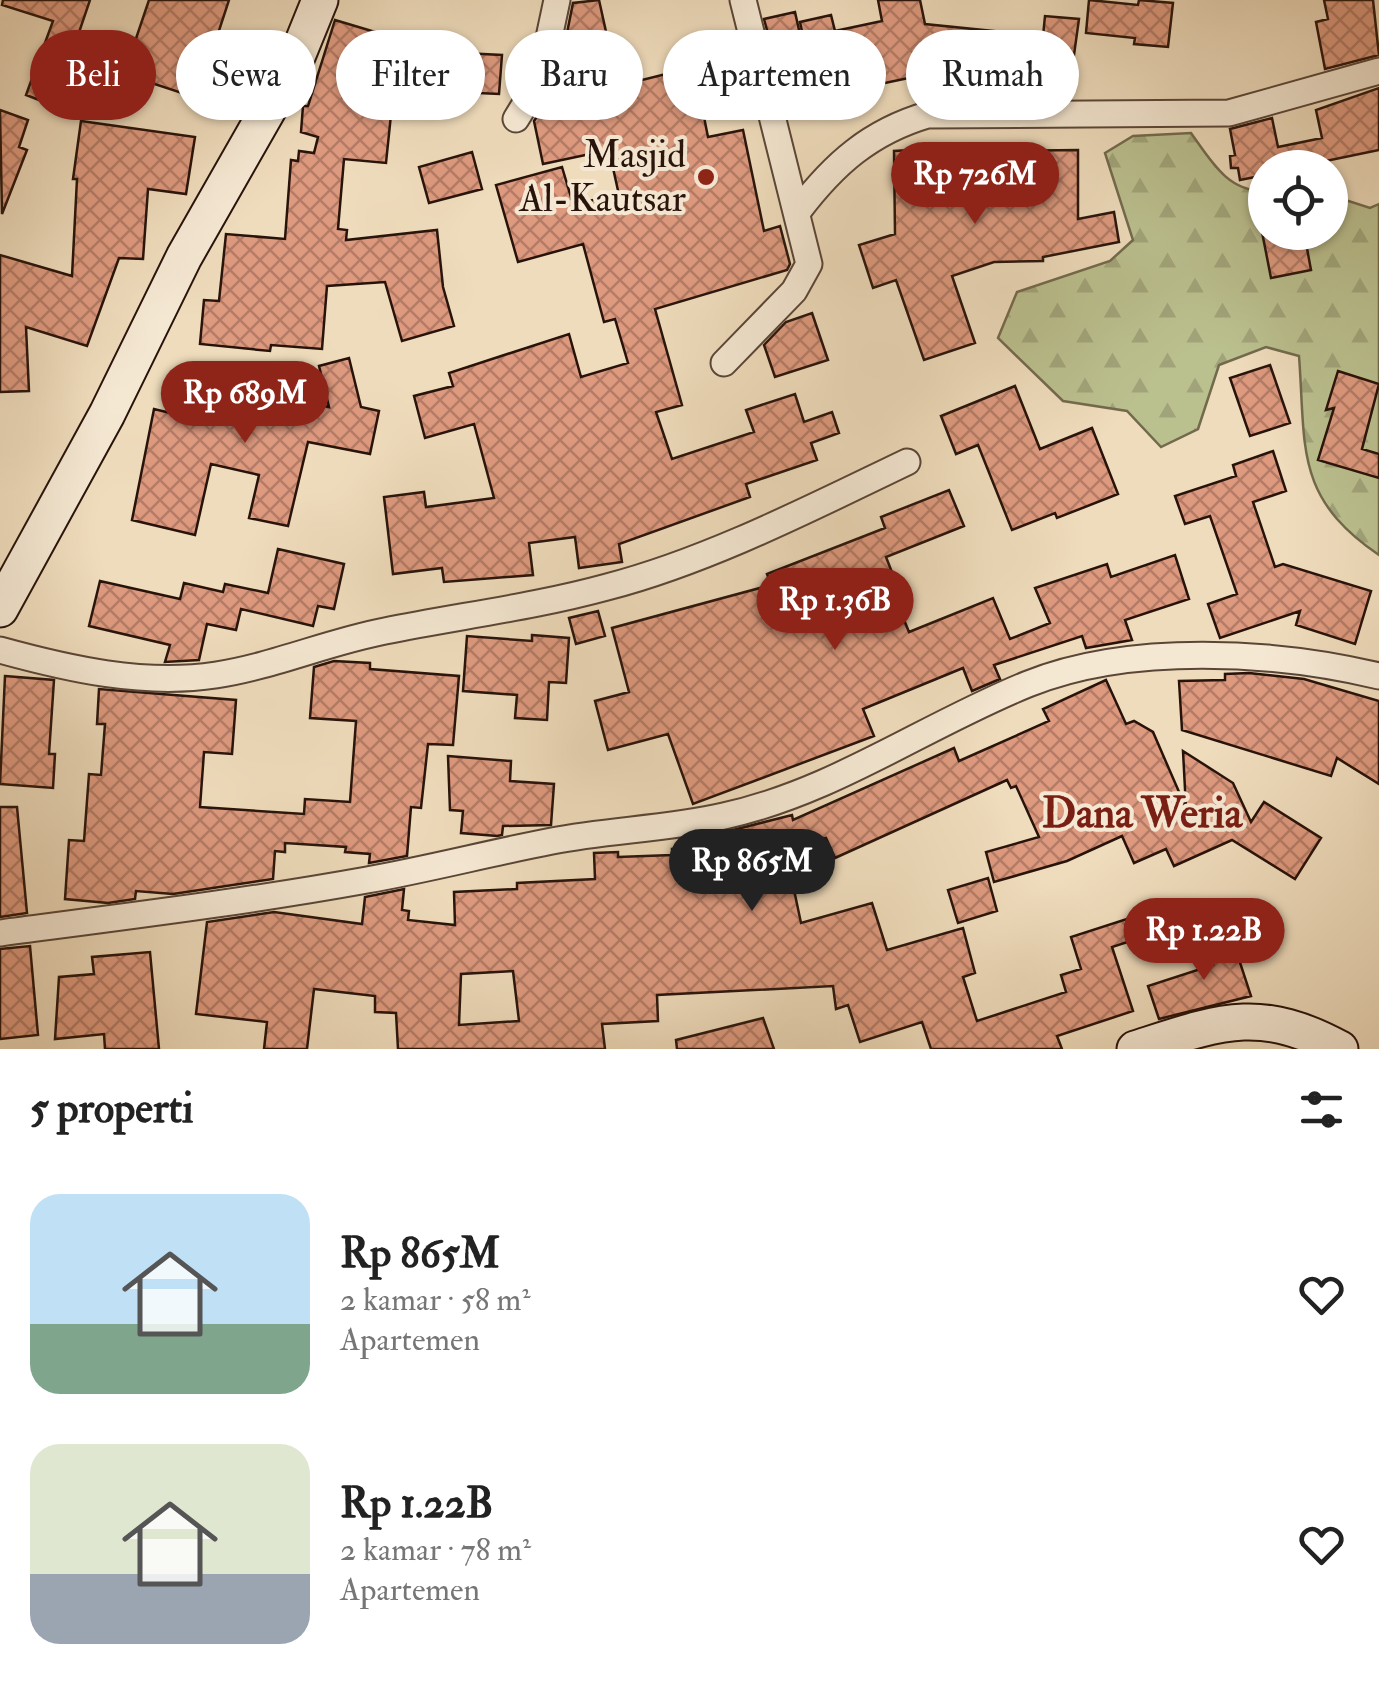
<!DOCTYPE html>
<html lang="id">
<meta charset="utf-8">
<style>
body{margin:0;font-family:"IM FELL Double Pica",serif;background:#f6f6f6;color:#222;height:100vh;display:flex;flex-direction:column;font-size:38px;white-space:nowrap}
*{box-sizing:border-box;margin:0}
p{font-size:32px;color:#767676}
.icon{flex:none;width:55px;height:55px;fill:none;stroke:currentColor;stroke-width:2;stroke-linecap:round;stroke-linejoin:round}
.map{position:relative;height:1049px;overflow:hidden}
.panel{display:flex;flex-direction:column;background:#fff;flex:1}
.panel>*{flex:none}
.guide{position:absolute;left:30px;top:30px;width:1320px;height:90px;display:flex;gap:20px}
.fabs{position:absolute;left:1248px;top:150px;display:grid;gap:20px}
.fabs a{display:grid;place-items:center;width:100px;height:100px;border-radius:50%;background:#fff;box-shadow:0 2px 8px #0004;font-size:50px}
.price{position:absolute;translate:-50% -85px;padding:0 22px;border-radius:35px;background:#8f2418;color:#fff;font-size:32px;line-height:65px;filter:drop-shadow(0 2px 5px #0008)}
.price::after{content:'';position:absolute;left:50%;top:60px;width:30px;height:22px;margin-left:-15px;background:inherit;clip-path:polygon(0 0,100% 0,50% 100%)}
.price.on{background:#222;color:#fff}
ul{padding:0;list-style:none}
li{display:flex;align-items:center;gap:30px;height:250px;padding:0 30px}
li span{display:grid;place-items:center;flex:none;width:280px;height:200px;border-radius:30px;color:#555}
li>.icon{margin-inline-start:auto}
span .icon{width:120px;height:120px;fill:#fffc;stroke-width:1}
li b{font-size:42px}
h2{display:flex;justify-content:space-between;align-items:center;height:120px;padding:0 30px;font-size:42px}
.pill{padding:0 35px;border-radius:45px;background:#fff;box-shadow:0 2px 8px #0004;font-size:35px;line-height:90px}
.pill.on{background:#8f2418;color:#fff}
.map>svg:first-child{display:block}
.forest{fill:url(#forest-firs);stroke:#726a4d;stroke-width:2.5}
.building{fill:url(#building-cross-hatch);stroke:#28130b;stroke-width:2.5;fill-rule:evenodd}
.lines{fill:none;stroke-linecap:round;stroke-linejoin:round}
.street-casing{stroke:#5a4537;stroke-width:29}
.secondary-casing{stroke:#28130b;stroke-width:39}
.street{stroke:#f5e8d3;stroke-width:25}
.secondary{stroke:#f5e8d3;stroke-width:35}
.poi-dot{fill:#8f2418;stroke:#f5e8d3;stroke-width:4}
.labels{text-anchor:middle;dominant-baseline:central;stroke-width:8;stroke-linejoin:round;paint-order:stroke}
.poi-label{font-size:38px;fill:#28130b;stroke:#f5e8d3;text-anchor:end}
.quarter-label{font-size:42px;font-weight:bold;fill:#7a1f14;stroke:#f5e8d3}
</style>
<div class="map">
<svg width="1379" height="1049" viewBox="0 0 1379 1049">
<defs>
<pattern id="forest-firs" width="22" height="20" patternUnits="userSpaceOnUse" patternTransform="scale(2.5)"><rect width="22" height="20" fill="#bbc08f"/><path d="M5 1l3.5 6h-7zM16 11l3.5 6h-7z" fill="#a1a47a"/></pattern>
<pattern id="building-cross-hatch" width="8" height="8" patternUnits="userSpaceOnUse" patternTransform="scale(2.5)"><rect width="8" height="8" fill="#de9a7f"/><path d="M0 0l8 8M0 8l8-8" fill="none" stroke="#b47c66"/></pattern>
</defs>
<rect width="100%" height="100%" fill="#efdcbc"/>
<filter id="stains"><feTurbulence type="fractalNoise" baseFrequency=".002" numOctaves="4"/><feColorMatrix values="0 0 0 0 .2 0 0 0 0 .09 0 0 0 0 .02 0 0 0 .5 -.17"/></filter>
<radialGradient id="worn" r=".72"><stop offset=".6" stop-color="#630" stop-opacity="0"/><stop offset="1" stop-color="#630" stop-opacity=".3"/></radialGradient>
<path class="forest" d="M1191,133C1211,161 1228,192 1265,191V232H1330V195L1370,208L1379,204V555C1294,497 1306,448 1299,356L1266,347L1219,365L1198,429L1161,447L1127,411L1063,401L998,338L1017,292L1110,261L1133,240L1105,153L1133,136Z"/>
<path class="building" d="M3,0H90L72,53L98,62L78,115L26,95L53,21L2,5Z
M149,0H229L197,98L124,74Z
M599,0L618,86L694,67L708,137L743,130L764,231L780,226L790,264L787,270L655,309L682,405L656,412L672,459L754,432L746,410L795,394L804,422L832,412L839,433L811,443L817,460L746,484L750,497L619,544L622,562L579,568L575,537L529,543L533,575L444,582L442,568L393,574L384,497L424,492L426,507L494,498L474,424L425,438L414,396L453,386L449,373L569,334L581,377L628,363L615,319L604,322L583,244L518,262L496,185L562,167L573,204L619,195L609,150L543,164L534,121L542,109L579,101L566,38L573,3Z
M878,0H920L925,24L1043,36L1045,16L1079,19L1068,98H1032L1034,80L942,71L880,84L878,74L814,88L800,22L831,15L835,31L882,21Z
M1089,0L1138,5L1139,0L1173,3L1168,47L1134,44L1135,38L1086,33Z
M1324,0H1373L1379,55L1325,69L1316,22L1328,19Z
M795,12L801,39L771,45L764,19Z
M335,20L442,52L502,55L499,94L412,90L406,110L392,105L386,163L344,159L338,229L347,230L346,240L437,230L443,287L454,326L402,341L385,282L327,286L322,349L271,345L270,351L200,344L204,300L219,301L226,234L285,239L291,160L298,161L299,151L314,153L318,137L301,132L303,106H308Z
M1379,88V150L1292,168H1265V175L1240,180L1238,168H1231L1230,156L1235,155L1230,129L1272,118L1278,147L1322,138L1316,110Z
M0,110L28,120L19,147L27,150L2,214Z
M81,121L195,137L186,194L148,189L143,259L119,258L87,346L26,327L29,391L0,392V255L72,276L77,179H73Z
M1004,145V151L1078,150V219L1114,212L1119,242L1043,257V261L994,262L952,276L975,343L924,360L896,280L873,288L859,245L895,234L894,151Z
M472,152L482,189L429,203L419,167Z
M1262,232H1304L1311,270L1271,278Z
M812,313L828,360L775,377L764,345L786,322Z
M349,358L361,407L379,411L370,454L308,442L288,526L249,518L259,475L211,464L195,535L132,520L154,409L187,417L196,377L329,407L319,366Z
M1270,365L1290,423L1250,436L1230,378Z
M1338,371L1379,384L1362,449L1379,454V478L1318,460L1334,408L1326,410Z
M1015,386L1040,449L1092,428L1118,494L1057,518L1055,513L1012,530L978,445L956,454L941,416Z
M1273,451L1286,491L1253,502L1275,567L1283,564L1371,591L1355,644L1296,625L1300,611L1220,638L1208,604L1237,594L1210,516L1185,524L1175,496L1236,476L1233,465Z
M949,490L964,526L886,557L893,575L887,578L909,632L993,598L1010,639L1050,623L1035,588L1107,564L1111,577L1175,555L1189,599L1125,620L1132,640L1086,648L1082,636L994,665L1000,679L972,691L963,668L863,709L874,736L693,804L668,734L608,750L595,701L629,692L612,628L771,585L767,574L885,528L881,517Z
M278,549L344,564L334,609L318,606L313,626L241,609L236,630L207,624L199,660L165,662L170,645L89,626L100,581L180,599L184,583L223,592L225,584L268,593Z
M598,611L605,636L576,644L569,618Z
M532,635L569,638L566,683L549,682L547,720L515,718L517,695L463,691L467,636L532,641Z
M334,661L370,663V669L459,676L453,745L428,744L421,808L411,807L407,856L369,863L370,854L345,852L346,847L285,843V852L275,851L273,879L173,894L136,891L135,899L108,903L65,899L69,840L84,841L89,774L101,775L105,724H97L99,689L236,700L232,754L204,752L200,807L304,814L305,799L350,802L356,721L310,718L314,667Z
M1249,673L1304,679L1379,701V784L1337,758L1331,776L1182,730L1179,681L1225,680V674Z
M5,676L54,680L49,754H55L53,788L0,784Z
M1106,680L1126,724L1134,721L1153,732L1186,808L1183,751L1233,783L1251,822L1264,802L1321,838L1295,879L1232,840L1174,866L1166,849L1134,863L1122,836L1067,861L994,882L986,852L1039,837L1016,786L1011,788L1007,780L835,858L826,838L785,847L801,923L872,903L887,950L963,928L975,973L963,977L977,1021L1066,992L1061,975L1081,969L1071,937L1136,916L1143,937L1112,947L1133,1011L1057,1036L1062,1049H931L922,1022L860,1042L848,1005L836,1009L833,986L657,995L658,1021L602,1024L605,1049H398L396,1013L375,1012V996L314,989L307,1049H264L267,1022L196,1014L207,922L274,912L362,924L365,897L404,889L402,910L409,911L408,920L455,925L454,892L517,889V883L595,879L594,853L618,852V857L672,855V849L736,846L733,830L792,815L793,820L954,748L959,761L1049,721L1043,709ZM513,971L519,1021L459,1025L461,974Z
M448,756L511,761L510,781L554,784L551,825L503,826L502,835L497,836L461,833L463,811L450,810Z
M0,807H17L27,913L0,917Z
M988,878L997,911L958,923L948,890Z
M1230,932L1251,996L1159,1019L1148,986L1213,965L1205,940Z
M30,946L38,1035L0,1039V949Z
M150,952L159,1049H105L104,1034L55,1039L59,977L94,974L92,957Z
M763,1018L774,1049H677L676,1040Z"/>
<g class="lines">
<defs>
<path id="street" d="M516,119L540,80L557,0
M799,210C834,164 870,132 927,115L1229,113L1379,71
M724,363L794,291L809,264L743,0
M0,650C69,669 144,686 216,675C274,666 328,642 385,631C459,616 534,607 607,587C708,561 813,507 907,462
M0,933C122,917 245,902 367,880C429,869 490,853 552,841C609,830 667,829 724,816C834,792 924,726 1028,684C1130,643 1274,651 1379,676"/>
<path id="secondary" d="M0,609L107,414L184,257L294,64L320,0
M1135,1049C1219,1022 1259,1005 1340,1049"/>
</defs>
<use href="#street" class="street-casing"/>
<use href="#secondary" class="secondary-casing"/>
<use href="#street" class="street"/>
<use href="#secondary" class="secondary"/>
</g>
<circle class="poi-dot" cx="706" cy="177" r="10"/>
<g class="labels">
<g class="poi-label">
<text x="686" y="155">Masjid<tspan x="686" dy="44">Al-Kautsar</tspan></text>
</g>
<g class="quarter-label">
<text x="1142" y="814">Dana Weria</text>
</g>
</g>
<rect width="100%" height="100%" filter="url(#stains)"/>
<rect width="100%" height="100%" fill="url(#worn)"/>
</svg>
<div class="fabs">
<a><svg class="icon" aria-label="locate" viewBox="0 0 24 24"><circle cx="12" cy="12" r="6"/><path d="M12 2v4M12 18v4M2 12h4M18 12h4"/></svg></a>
</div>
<b class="price" style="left:975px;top:227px">Rp 726M</b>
<b class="price" style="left:245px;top:446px">Rp 689M</b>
<b class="price" style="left:835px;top:653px">Rp 1.36B</b>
<b class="price on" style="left:752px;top:914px">Rp 865M</b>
<b class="price" style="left:1204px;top:983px">Rp 1.22B</b>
<div class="guide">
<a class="pill on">Beli</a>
<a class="pill">Sewa</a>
<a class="pill">Filter</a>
<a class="pill">Baru</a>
<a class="pill">Apartemen</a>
<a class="pill">Rumah</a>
</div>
</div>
<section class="panel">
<h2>5 properti<svg class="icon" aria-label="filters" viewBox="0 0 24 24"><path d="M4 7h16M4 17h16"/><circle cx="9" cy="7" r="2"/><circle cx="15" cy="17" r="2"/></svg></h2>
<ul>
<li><span style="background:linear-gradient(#bfe0f5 65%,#7fa58c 0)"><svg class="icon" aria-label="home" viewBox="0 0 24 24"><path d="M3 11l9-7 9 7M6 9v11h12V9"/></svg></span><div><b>Rp 865M</b><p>2 kamar · 58 m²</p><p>Apartemen</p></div><svg class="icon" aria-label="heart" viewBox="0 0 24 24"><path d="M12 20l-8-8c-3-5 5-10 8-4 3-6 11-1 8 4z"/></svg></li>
<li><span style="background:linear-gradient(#dfe7d0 65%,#9aa5b1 0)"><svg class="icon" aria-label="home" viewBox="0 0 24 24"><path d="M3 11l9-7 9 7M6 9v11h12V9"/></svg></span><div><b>Rp 1.22B</b><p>2 kamar · 78 m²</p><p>Apartemen</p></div><svg class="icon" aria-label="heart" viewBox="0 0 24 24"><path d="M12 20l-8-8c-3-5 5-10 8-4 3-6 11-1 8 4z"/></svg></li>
</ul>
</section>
